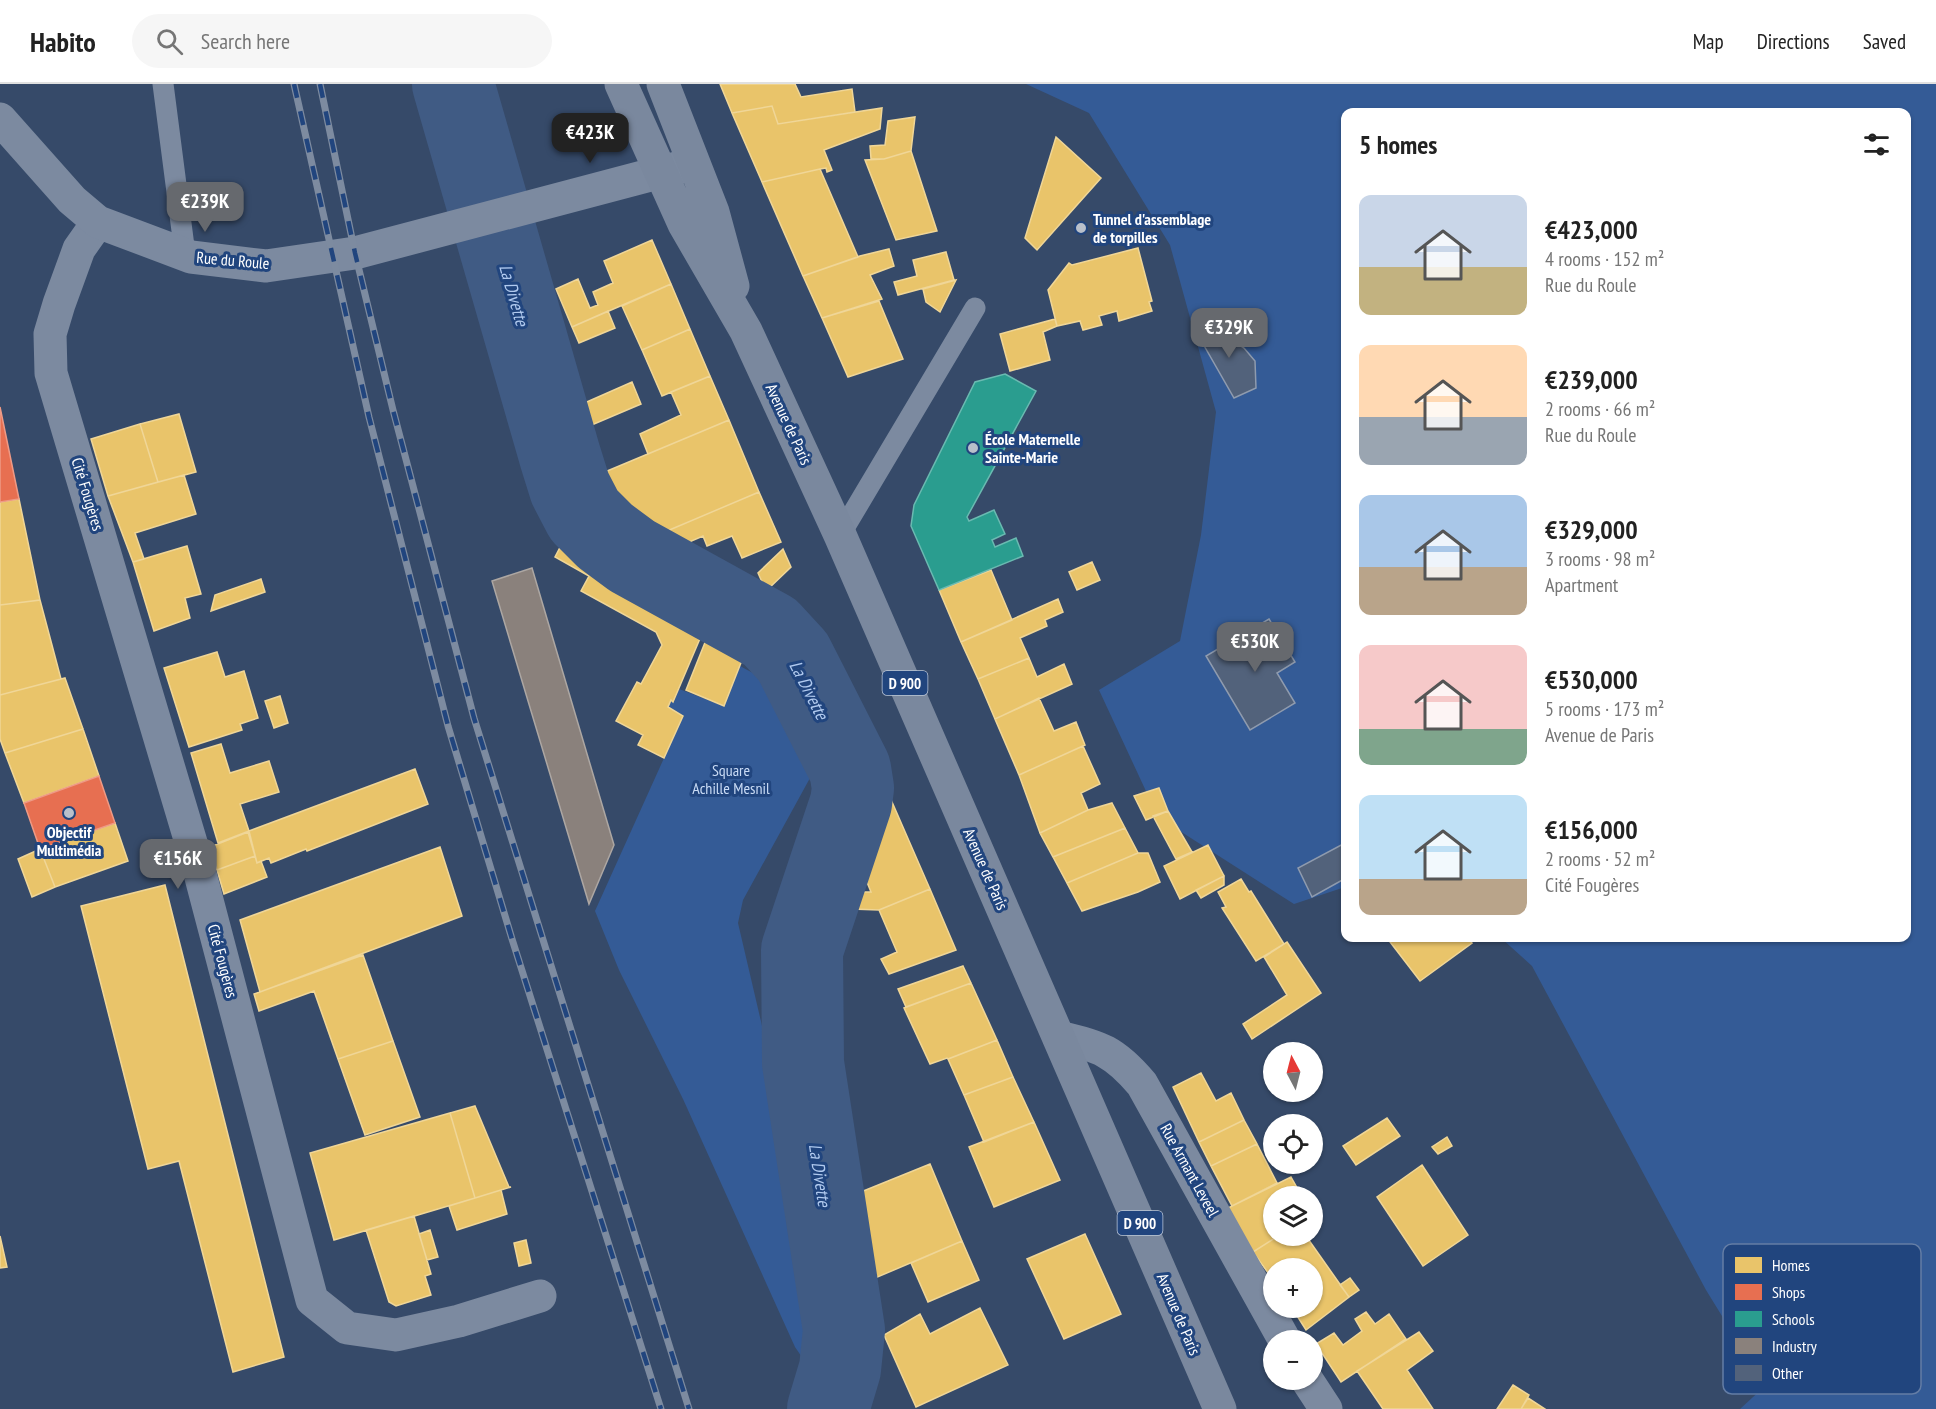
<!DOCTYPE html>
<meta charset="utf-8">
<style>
body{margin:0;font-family:"PT Sans Narrow",sans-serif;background:#f6f6f6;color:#222;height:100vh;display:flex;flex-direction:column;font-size:22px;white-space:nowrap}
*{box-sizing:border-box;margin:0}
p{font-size:20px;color:#767676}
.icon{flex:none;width:33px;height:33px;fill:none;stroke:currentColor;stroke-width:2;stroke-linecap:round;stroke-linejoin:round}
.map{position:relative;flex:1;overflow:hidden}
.details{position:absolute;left:1341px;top:24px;width:570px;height:834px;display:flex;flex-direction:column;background:#fff;border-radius:12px;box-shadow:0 2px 4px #0004}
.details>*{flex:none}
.needle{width:39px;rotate:353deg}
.buttons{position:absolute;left:1263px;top:958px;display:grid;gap:12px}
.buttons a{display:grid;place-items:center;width:60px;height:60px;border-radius:50%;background:#fff;box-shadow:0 2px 4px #0004;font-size:30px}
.price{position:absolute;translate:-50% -51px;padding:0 14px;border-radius:12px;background:#66696e;color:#fff;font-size:20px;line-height:39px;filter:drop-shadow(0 2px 3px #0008)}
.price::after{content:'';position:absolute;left:50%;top:36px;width:18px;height:14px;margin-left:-9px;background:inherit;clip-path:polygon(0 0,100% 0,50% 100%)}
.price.selected{background:#222;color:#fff}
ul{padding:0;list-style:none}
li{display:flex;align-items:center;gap:18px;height:150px;padding:0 18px}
li span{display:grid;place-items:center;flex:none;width:168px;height:120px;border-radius:12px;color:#555}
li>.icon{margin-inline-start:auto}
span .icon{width:72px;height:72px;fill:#fffc;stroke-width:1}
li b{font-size:26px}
h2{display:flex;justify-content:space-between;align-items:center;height:72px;padding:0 18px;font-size:26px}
header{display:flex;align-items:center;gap:36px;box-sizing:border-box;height:84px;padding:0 30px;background:#fff;border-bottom:2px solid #e0e0e0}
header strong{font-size:28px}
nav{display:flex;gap:33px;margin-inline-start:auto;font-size:21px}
.search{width:420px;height:54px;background:#f6f6f6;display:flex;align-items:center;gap:15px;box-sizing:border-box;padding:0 21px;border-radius:33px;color:#767676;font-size:22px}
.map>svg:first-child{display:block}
.green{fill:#345b96}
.homes{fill:#e9c46a;stroke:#f0d697;stroke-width:1.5}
.shops{fill:#e76f51;stroke:#ee9a85;stroke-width:1.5}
.schools{fill:#2a9d8f;stroke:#6abab1;stroke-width:1.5}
.industry{fill:#8a817c;stroke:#ada7a3;stroke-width:1.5}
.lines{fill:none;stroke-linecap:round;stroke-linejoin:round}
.river{stroke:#405b84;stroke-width:82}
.building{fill:#52627b;stroke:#8f9bae;stroke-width:1.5}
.service{stroke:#7c8aa0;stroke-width:21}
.minor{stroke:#7c8aa0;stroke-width:33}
.tertiary{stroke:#7c8aa0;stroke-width:33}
.primary{stroke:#7a889e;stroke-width:33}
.rail-casing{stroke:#7d8ba0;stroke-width:7}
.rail{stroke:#21457e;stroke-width:4.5;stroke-dasharray:14;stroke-linecap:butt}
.poi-dot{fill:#b9c0ca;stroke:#21457e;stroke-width:2}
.labels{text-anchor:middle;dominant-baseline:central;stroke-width:6;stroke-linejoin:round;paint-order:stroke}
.shield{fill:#21457e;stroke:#bcc7d8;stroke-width:1.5}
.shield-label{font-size:15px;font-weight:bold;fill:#fff}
.poi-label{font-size:16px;font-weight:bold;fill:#fff;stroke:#21457e;text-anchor:start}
.street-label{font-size:16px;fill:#fff;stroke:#21457e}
.park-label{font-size:16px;fill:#c9dbf5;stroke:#21457e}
.water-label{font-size:18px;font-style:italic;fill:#b1caef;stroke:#21457e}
.key{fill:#21457e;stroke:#647da5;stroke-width:1.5}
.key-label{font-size:16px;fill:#fff}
</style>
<header>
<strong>Habito</strong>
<div class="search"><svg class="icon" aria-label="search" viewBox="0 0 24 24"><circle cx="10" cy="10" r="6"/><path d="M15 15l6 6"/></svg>Search here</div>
<nav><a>Map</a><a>Directions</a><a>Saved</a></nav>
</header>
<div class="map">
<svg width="1936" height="1325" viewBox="0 0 1936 1325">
<rect width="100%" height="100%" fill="#364a69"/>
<path class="green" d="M1026,0H1936V1325H1740L1765,1302L1706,1206L1532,882L1501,854H1906V28H1346L1345,803L1294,820L1158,733L1099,606L1180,557L1201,451L1216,328L1170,161L1089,29Z
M740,582C749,587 760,592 768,598C795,621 808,661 810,694L743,816L738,839L830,1233L825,1284L819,1298L795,1263L683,1015L619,886L595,827L683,632L668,623L671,616L674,618L679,605L724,622Z"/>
<path class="homes" d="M720,0H795L801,13L852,5L855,28L778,40L772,22L732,29Z
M772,22L778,40L882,24L880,45L824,66L832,86L827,88L826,84L820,85L762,98L732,29Z
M915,33L911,67L884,75H871L870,62L885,61L888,37Z
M1056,53L1101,94L1037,166L1025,154Z
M911,67L937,147L896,156L865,76L884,75Z
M820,85L858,173L803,192L762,98Z
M652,156L671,200L572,243L556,205L578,195L590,224L598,221L593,208L613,199L604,177Z
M1138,164L1152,217L1149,218L1152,227L1119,237L1117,227L1099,232L1102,241L1083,246L1080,237L1057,242L1048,206L1069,179L1072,181Z
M889,165L894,182L870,191L882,215L822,234L803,192L860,172Z
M946,168L954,196L898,211L894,198L917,192L913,176Z
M956,196L940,228L926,218L923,205Z
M671,200L690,245L642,266L622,222Z
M879,217L903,275L848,293L822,234Z
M608,227L615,244L579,259L572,243Z
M1055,235L1057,242L1043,248L1050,276L1010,287L1000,250Z
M690,245L710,292L662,312L642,266Z
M710,292L729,336L648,370L640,350L681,331L671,308Z
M632,298L641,320L587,343L580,321Z
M179,330L196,388L158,398L140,340Z
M729,336L759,408L660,450L617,423L605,408L600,390Z
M140,340L158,398L108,412L91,355Z
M184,391L196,430L135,449L144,475L133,478L108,412Z
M759,408L781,458L742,474L732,452L707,462L703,452L680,462L660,450Z
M19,415L40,516L0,521V418Z
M566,452L710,531L673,618L671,616L668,623L683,632L664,674L638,661L643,651L616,637L637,598L641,600L662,561L656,548L581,507L589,492L555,473Z
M187,462L201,510L185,514L190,534L154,547L133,478Z
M783,465L791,483L766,507L758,489Z
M1092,478L1100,496L1077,506L1069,488Z
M991,486L1012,536L961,558L939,506Z
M261,495L265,508L211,527L215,511Z
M1058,515L1063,528L1045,536L1047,542L1020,554L1029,574L978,595L961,558Z
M40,516L61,595L0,611V521Z
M708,551L746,566L724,622L686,606Z
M217,568L225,593L244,587L258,634L240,640L242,646L189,663L164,584Z
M1029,574L1037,593L1064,580L1072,600L995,635L978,595Z
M65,594L83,645L5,669L0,655V611Z
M280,612L288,639L274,644L265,617Z
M1039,614L1054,647L1076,638L1085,661L1019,691L995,635Z
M83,645L99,692L24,719L5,669Z
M221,660L230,689L269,677L279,708L240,720L249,747L218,759L191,669Z
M1083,662L1100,700L1081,709L1088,726L1040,749L1019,691Z
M415,685L428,720L307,767L306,765L271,779L269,774L257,779L249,747Z
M1159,704L1168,727L1146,736L1134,712Z
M889,711L930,805L879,826L824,824L839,808H871L860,781L870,776L858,747L853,727Z
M1112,719L1125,744L1053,773L1040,749L1088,726Z
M1168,727L1192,768L1176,775L1153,732Z
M115,739L128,777L55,803L40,765Z
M1125,744L1138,769L1067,799L1053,773Z
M248,748L255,772L217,786L210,763Z
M1208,761L1224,792L1180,815L1164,782Z
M440,763L462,832L260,908L240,836Z
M40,765L55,803L32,813L18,775Z
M1138,769H1148L1160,798L1138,808L1082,827L1067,799Z
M255,772L257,779L261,777L267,793L224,810L217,786Z
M1224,792V801L1201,814L1196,806Z
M1241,795L1249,808L1251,807L1284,860L1256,877L1222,824L1226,823L1218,808Z
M165,801L284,1273L233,1288L179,1077L148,1085L81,822Z
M930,805L956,866L889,890L881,875L897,868L879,826Z
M1387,854H1468L1472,859L1420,897Z
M1287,858L1321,909L1252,955L1243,940L1287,911L1264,873Z
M363,871L393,957L338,975L314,907L259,927L254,910Z
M963,882L971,899L906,923L898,905Z
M971,899L997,956L948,975L947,974L930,980L904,924Z
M997,956L1013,993L964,1011L948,975Z
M393,957L420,1033L365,1051L338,975Z
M1201,989L1216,1017L1231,1009L1244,1036L1199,1058L1173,1003Z
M1013,993L1034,1038L984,1058L964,1011Z
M475,1022L509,1103H511L475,1114L450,1029Z
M450,1029L475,1114L334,1156L310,1069Z
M1387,1034L1400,1052L1356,1081L1343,1062Z
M1244,1036L1257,1060L1211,1082L1199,1058Z
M1034,1038L1060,1096L994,1123L969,1063Z
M1447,1053L1452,1062L1438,1070L1432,1063Z
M1257,1060L1277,1099L1232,1122L1211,1082Z
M930,1080L962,1157L861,1200L846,1114Z
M1422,1081L1468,1151L1423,1182L1377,1113Z
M1291,1093L1300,1109L1296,1111L1297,1113H1274V1152H1278L1253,1168L1228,1124Z
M501,1106L507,1130L457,1146L449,1122Z
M414,1132L431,1190L425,1192L431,1211L396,1222L389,1218L366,1146Z
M430,1146L438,1173L427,1176L419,1150Z
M1085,1150L1121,1230L1064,1255L1027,1175Z
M0,1152L7,1183L0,1184Z
M1278,1152H1306L1349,1213L1306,1246L1292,1224H1312V1185H1274V1197L1253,1168Z
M526,1156L531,1179L519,1182L514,1159Z
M962,1157L979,1196L928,1218L911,1179Z
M1350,1194L1359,1206L1349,1213L1340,1201Z
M980,1224L1008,1281L916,1323L884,1251L920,1230L930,1250Z
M1366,1228L1375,1240L1389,1230L1406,1255L1341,1298L1316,1260L1334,1249L1343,1261L1362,1247L1355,1235Z
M1419,1248L1433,1267L1407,1286L1433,1325H1383L1357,1287Z
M1513,1301L1529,1311L1521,1325H1497Z
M1528,1314L1545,1325H1521Z"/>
<path class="shops" d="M0,323L19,415L0,418Z
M99,692L115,739L40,765L24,719Z"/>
<path class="schools" d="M1005,290L1036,307L967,433L969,437L994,426L1005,450L992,456L995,463L1016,454L1023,472L939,506L911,442L914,421L975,298Z"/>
<path class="industry" d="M532,484L614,761L589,820L492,497Z"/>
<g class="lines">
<path class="river" d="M453,0L560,372L570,404L584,431L605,452L632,472L770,548L793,573L850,685L853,704L851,719L802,866L803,979L844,1246L840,1285L828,1325"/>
</g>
<path class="building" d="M1217,239L1230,255L1244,264L1255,277L1256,304L1234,314L1194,244Z
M1269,535L1295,578L1277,589L1295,619L1250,646L1206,572Z
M1345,759L1346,794L1312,813L1298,784Z"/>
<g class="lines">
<path class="service" d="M163,0L185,170
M840,451L975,224"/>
<path class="minor" d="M98,138L79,165L59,220L50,250L51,289L198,782L312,1216L347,1244L396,1251L459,1237L540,1212
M1059,953C1100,962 1115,968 1142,1000L1285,1257
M1307,1296L1326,1325"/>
<path class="tertiary" d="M0,35L72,116L98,138L191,173L266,182L355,169L688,81"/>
<path class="primary" d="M621,0L684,140L746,247L840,451L1220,1325
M663,0L713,128L733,202"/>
<defs>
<path id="rail" d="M294,0L369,333L448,642L512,855L661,1325
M320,0L355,169L393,326L474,634L689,1325"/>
</defs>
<use href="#rail" class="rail-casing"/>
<use href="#rail" class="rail"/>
</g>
<g class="poi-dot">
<circle cx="1081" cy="144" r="6"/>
<circle cx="973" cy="364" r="6"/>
<circle cx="69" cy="729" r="6"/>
</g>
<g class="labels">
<g class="shield">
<rect x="882.5" y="587" width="45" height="24" rx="4.5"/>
<rect x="1117.5" y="1127" width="45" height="24" rx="4.5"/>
</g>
<g class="shield-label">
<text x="905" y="599">D 900</text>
<text x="1140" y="1139">D 900</text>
</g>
<g class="poi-label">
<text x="1093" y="135">Tunnel d'assemblage<tspan x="1093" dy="18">de torpilles</tspan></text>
<text x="985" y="355">École Maternelle<tspan x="985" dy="18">Sainte-Marie</tspan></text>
<text x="69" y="748" text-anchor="middle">Objectif<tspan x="69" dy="18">Multimédia</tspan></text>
</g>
<g class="street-label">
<text transform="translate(233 176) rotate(5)">Rue du Roule</text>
<text transform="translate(789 340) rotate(65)">Avenue de Paris</text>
<text transform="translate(88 410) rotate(73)">Cité Fougères</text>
<text transform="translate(986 785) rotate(66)">Avenue de Paris</text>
<text transform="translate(223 877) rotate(75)">Cité Fougères</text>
<text transform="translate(1190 1086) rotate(61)">Rue Armant Leveel</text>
<text transform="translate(1179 1230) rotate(67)">Avenue de Paris</text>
</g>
<g class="park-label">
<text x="731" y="686">Square<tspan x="731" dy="18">Achille Mesnil</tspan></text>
</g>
<g class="water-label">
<text transform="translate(514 211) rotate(74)">La Divette</text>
<text transform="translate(809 606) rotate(63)">La Divette</text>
<text transform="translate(820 1091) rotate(81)">La Divette</text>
</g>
</g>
<rect x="1723" y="1160" width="198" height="150" rx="9" class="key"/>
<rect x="1735" y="1173" width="27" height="16" fill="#e9c46a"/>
<rect x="1735" y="1200" width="27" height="16" fill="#e76f51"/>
<rect x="1735" y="1227" width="27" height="16" fill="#2a9d8f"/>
<rect x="1735" y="1254" width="27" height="16" fill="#8a817c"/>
<rect x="1735" y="1281" width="27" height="16" fill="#52627b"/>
<g class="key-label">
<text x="1772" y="1187">Homes</text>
<text x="1772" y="1214">Shops</text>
<text x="1772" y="1241">Schools</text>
<text x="1772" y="1268">Industry</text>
<text x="1772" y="1295">Other</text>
</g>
</svg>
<div class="buttons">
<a><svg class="needle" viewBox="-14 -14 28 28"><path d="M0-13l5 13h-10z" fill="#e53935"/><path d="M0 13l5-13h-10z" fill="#767676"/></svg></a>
<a><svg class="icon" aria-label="locate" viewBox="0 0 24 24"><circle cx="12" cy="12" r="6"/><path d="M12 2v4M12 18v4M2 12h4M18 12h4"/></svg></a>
<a><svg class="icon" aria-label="layers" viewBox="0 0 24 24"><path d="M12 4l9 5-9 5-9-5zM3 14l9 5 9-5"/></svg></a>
<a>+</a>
<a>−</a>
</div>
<b class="price selected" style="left:590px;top:80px">€423K</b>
<b class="price" style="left:205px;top:149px">€239K</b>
<b class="price" style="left:1229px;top:275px">€329K</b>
<b class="price" style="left:1255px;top:589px">€530K</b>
<b class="price" style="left:178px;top:806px">€156K</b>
<section class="details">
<h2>5 homes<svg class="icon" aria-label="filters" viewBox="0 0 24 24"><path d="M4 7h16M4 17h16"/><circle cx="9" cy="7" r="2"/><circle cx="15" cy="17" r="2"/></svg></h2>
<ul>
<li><span style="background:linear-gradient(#c9d6e8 60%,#c2b280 0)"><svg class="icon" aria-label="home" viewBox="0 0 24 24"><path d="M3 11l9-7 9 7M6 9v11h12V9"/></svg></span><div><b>€423,000</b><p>4 rooms · 152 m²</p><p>Rue du Roule</p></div></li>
<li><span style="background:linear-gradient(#ffd9b3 60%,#9aa5b1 0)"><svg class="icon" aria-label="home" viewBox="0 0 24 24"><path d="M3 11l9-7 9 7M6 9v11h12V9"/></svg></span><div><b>€239,000</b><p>2 rooms · 66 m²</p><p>Rue du Roule</p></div></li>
<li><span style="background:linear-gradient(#a9c7e8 60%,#b9a48a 0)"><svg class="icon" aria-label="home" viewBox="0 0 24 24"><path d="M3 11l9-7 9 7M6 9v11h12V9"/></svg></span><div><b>€329,000</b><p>3 rooms · 98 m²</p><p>Apartment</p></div></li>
<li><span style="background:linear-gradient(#f6c9c9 70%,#7fa58c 0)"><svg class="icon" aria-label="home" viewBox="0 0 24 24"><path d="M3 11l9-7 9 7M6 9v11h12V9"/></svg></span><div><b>€530,000</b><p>5 rooms · 173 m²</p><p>Avenue de Paris</p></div></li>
<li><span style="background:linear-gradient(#bfe0f5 70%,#b9a48a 0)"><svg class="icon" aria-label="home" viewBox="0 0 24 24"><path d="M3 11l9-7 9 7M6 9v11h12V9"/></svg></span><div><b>€156,000</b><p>2 rooms · 52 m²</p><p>Cité Fougères</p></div></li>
</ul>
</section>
</div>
